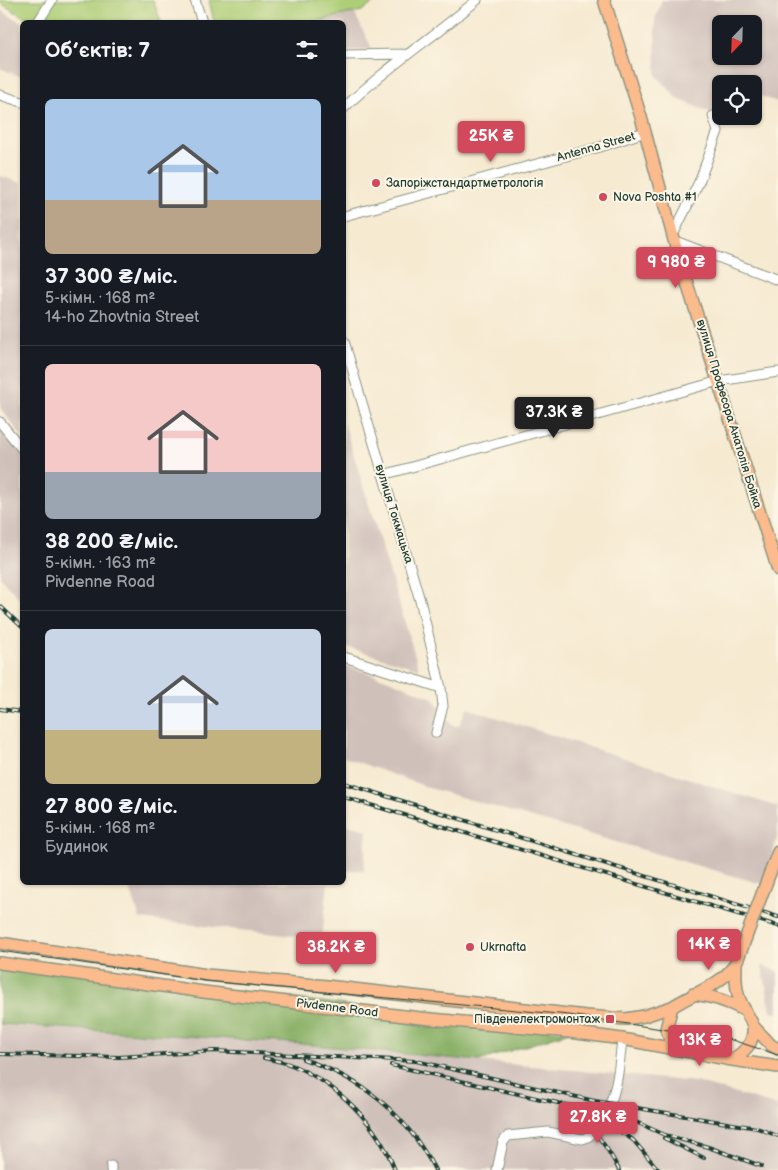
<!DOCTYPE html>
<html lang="uk">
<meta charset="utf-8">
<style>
body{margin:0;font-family:"Balsamiq Sans",sans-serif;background:#242831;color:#f1f3f6;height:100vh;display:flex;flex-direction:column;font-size:19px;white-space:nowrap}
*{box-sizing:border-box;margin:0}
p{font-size:16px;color:#9ea1a6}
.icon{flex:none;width:28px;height:28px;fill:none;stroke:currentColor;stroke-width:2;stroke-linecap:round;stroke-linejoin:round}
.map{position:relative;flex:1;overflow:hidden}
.sheet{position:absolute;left:20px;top:20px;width:326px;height:865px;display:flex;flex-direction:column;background:#171b24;border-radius:8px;box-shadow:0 1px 4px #0004}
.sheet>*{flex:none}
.needle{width:32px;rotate:203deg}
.controls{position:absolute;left:712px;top:15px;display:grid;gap:10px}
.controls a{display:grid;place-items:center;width:50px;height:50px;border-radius:8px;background:#171b24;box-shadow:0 1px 4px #0004;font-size:25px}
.price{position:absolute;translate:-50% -42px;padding:0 11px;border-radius:5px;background:#d1495b;color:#fff;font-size:16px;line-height:32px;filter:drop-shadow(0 1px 2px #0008)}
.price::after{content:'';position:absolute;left:50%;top:30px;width:15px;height:11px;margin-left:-8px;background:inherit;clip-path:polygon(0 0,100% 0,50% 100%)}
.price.selected{background:#222;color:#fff}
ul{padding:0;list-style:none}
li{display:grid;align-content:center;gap:10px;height:265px;padding:0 25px}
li+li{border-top:1px solid #363941}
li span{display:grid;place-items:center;height:155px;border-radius:8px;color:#555}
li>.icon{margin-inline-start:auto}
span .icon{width:90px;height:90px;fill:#fffc;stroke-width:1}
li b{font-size:21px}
h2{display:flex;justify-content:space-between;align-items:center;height:60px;padding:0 25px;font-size:21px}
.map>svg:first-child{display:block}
.industrial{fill:#cfc0ba;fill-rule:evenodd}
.green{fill:#adce77;stroke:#668656}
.forest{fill:#8ab168;stroke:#54774e}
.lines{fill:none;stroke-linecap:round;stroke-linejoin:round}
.minor-casing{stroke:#8a9482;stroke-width:11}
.major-casing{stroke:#8a9482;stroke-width:14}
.minor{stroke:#fff;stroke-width:9}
.major{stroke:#fbbb8c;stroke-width:11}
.tram{stroke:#1f3d34;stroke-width:1}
.rail-casing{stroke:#1f3d34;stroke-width:4}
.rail{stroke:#fcf5e5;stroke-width:2;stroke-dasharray:5.5;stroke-linecap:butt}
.major-bridge-casing{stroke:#8a9482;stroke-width:14;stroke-linecap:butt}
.major-bridge{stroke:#fbbb8c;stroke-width:11}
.poi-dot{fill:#d1495b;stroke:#fcf5e5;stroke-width:2}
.labels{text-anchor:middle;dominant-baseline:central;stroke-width:4;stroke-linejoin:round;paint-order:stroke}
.street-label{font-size:12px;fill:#1f3d34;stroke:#fcf5e5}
.poi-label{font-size:12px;fill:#1f3d34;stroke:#fcf5e5;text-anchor:start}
</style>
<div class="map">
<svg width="778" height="1170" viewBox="0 0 778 1170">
<rect width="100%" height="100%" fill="#fcf5e5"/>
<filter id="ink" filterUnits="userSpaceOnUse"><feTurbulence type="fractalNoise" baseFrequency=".02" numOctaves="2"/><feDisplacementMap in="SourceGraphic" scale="10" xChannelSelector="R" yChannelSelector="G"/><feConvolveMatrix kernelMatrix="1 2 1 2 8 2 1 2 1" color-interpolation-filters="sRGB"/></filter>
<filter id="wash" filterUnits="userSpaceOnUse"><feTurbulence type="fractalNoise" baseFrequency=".0096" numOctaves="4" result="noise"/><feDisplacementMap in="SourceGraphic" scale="20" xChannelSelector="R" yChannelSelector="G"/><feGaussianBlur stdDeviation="1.12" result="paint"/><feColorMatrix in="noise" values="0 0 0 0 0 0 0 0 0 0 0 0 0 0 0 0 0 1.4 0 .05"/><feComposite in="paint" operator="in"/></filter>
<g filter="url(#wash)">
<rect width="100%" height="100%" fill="#f6ead1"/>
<path class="industrial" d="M662,0H778V102L754,94V84H721V116H732L730,121L678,99L656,75L655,19ZM721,24H754V56H721Z
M0,10L22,23V77L0,68Z
M354,12L372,49L344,51V22H310Z
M0,176L22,183V436L0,408Z
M344,423L419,669L344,646Z
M0,427L22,453V601L0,577Z
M344,665L386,679L433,698L452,725L459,726L467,708L778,807V833L765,885L433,789L344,757Z
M344,824L367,830L364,870L344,871Z
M123,883H328L322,939L140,919L130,888Z
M762,966L778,971V1013L771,1011Z
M0,1024L292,1043L696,1082L778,1106V1170H0Z"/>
<path class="green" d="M0,0H153L161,22H33L0,3Z
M209,0H378L362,11L310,22H214Z"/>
<path class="forest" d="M0,963L569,1032L479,1061L292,1043L0,1024Z"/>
</g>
<g filter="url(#ink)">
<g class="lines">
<defs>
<path id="minor" d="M195,0L202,22
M38,22L52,0
M344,55L408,54
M0,95L22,102
M344,108C385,68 434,37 477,0
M344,216L600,147L645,132
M673,235L699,182L718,131L713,116
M675,241L778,280
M344,341L421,604L441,688L443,706L436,733
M0,422L22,449
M383,475L719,381L778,372
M344,657L441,688
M111,1170V1166
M497,1170L503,1142L508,1136L548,1132L582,1139C590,1138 594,1131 599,1125C617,1098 619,1070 622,1039"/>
<path id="major" d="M604,0L641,117L678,255L778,570
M765,886L778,852
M0,943L207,975L327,986L586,1016L626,1019L644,1016L672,1007
M0,963L204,992L421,1018L569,1032L622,1039L732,1060L778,1067
M693,994C712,996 727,1001 744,1010
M753,1026L771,1045L778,1049
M674,1048L666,1029L672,1007C693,993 724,985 736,962C739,958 740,952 742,948
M732,1060C744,1052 755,1043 753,1026C751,1018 740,1005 738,994C735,984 736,974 736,963"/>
</defs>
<use href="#minor" class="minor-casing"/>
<use href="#major" class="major-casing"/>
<use href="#minor" class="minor"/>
<use href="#major" class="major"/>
<path class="tram" d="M0,951L206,981L569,1015L675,1031L705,1034L732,1040L778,1055"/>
<defs>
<path id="rail" d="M0,606L22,627
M0,709L22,712
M344,783L778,917
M344,797L778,926
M0,1054L119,1057L214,1051L416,1061L595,1101L757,1128L778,1136
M264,1058C274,1060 285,1062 294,1066C340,1086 377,1124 395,1170
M303,1059C363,1079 406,1114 435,1170
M391,1065L571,1106L602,1119L633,1140L659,1170
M588,1107L629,1119L665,1135L708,1147L761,1166
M565,1110C590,1121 607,1146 619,1170
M664,1138L704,1158"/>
</defs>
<use href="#rail" class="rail-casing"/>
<use href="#rail" class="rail"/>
<defs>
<path id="major-bridge" d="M742,948L765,886"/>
</defs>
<use href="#major-bridge" class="major-bridge-casing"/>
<use href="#major-bridge" class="major-bridge"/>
</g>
</g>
<g class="poi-dot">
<circle cx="376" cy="183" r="5"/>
<circle cx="603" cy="197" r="5"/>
<circle cx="470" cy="947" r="5"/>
<rect x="605" y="1014" width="10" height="10" rx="2.5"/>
</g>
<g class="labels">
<g class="street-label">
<text transform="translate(596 147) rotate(-16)">Antenna Street</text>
<text transform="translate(729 414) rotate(73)">вулиця Професора Анатолія Бойка</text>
<text transform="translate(394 514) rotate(73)">вулиця Токмацька</text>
<text transform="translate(337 1008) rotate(7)">Pivdenne Road</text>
</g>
<g class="poi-label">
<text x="386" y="183">Запоріжстандартметрологія</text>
<text x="613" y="197">Nova Poshta #1</text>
<text x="480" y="947">Ukrnafta</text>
<text x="600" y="1019" text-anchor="end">Південелектромонтаж</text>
</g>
</g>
</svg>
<div class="controls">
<a><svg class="needle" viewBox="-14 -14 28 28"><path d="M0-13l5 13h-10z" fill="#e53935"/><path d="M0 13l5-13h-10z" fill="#9ea1a6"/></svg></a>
<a><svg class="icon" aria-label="locate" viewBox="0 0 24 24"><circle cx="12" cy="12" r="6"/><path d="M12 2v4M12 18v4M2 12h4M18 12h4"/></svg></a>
</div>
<b class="price" style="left:491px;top:163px">25K ₴</b>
<b class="price" style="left:676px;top:289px">9 980 ₴</b>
<b class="price selected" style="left:554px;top:439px">37.3K ₴</b>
<b class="price" style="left:709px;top:971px">14K ₴</b>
<b class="price" style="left:336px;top:974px">38.2K ₴</b>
<b class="price" style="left:700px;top:1067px">13K ₴</b>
<b class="price" style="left:598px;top:1144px">27.8K ₴</b>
<section class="sheet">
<h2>Об’єктів: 7<svg class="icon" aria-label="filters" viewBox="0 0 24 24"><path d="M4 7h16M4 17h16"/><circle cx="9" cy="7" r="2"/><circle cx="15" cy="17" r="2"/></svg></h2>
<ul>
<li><span style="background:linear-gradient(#a9c7e8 65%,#b9a48a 0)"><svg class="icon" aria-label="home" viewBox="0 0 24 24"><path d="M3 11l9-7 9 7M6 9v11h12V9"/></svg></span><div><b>37 300 ₴/міс.</b><p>5-кімн. · 168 m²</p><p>14-ho Zhovtnia Street</p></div></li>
<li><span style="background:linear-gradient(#f6c9c9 70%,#9aa5b1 0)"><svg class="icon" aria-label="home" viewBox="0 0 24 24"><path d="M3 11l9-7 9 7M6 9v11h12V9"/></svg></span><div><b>38 200 ₴/міс.</b><p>5-кімн. · 163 m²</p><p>Pivdenne Road</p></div></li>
<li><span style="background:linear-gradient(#c9d6e8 65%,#c2b280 0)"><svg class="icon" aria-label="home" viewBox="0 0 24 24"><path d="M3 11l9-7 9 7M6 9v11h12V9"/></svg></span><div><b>27 800 ₴/міс.</b><p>5-кімн. · 168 m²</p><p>Будинок</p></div></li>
</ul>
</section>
</div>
